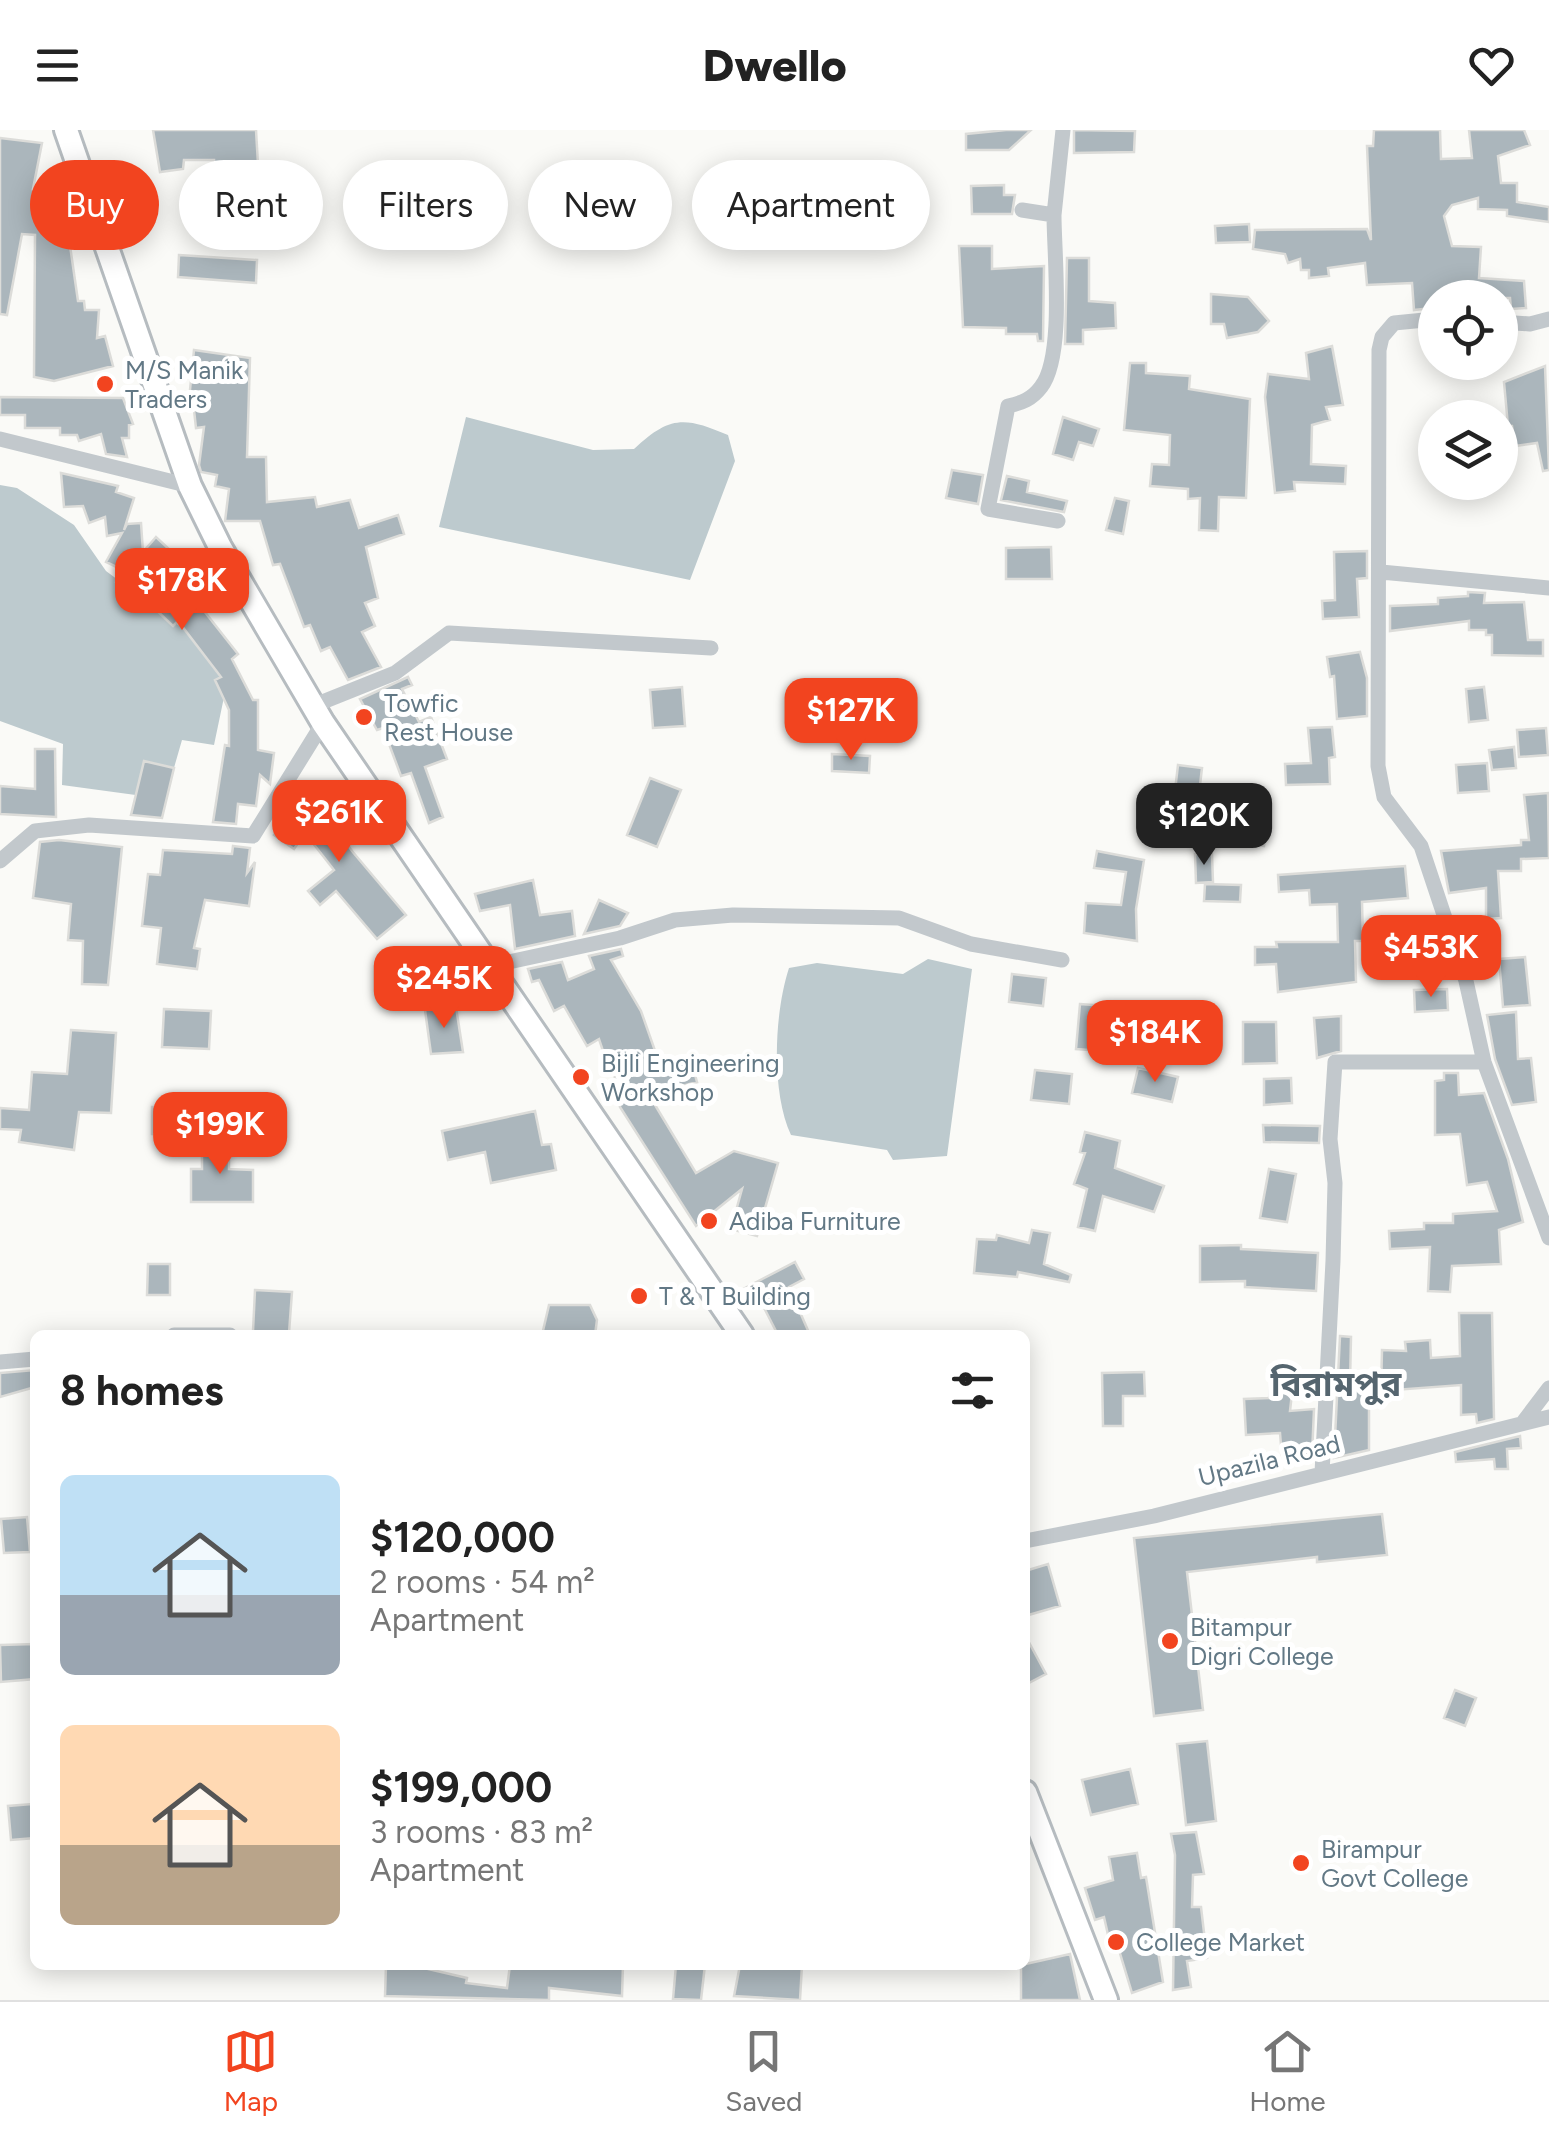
<!DOCTYPE html>
<meta charset="utf-8">
<style>
body{margin:0;font-family:Figtree,"Noto Sans Bengali",sans-serif;background:#f2f2f2;color:#222;height:100vh;display:flex;flex-direction:column;font-size:38px;white-space:nowrap}
*{box-sizing:border-box;margin:0}
p{font-size:32px;color:#767676}
.icon{flex:none;width:55px;height:55px;fill:none;stroke:currentColor;stroke-width:2;stroke-linecap:round;stroke-linejoin:round}
.map{position:relative;flex:1;overflow:hidden}
.panel{position:absolute;left:30px;top:1200px;width:1000px;height:640px;display:flex;flex-direction:column;background:#fff;border-radius:15px;box-shadow:0 5px 25px #0003}
.panel>*{flex:none}
.top-card{position:absolute;left:30px;top:30px;width:1000px;height:90px;display:flex;gap:20px}
.fabs{position:absolute;left:1418px;top:150px;display:grid;gap:20px}
.fabs a{display:grid;place-items:center;width:100px;height:100px;border-radius:50%;background:#fff;box-shadow:0 5px 25px #0003;font-size:50px}
.price{position:absolute;translate:-50% -85px;padding:0 22px;border-radius:20px;background:#f2441f;color:#fff;font-size:32px;line-height:65px;filter:drop-shadow(0 2px 5px #0008)}
.price::after{content:'';position:absolute;left:50%;top:60px;width:30px;height:22px;margin-left:-15px;background:inherit;clip-path:polygon(0 0,100% 0,50% 100%)}
.price.selected{background:#222;color:#fff}
ul{padding:0;list-style:none}
li{display:flex;align-items:center;gap:30px;height:250px;padding:0 30px}
li span{display:grid;place-items:center;flex:none;width:280px;height:200px;border-radius:15px;color:#555}
li>.icon{margin-inline-start:auto}
span .icon{width:120px;height:120px;fill:#fffc;stroke-width:1}
li b{font-size:42px}
h2{display:flex;justify-content:space-between;align-items:center;height:120px;padding:0 30px;font-size:42px}
.pill{padding:0 35px;border-radius:45px;background:#fff;box-shadow:0 5px 25px #0003;font-size:35px;line-height:90px}
.pill.selected{background:#f2441f;color:#fff}
header{display:flex;justify-content:space-between;align-items:center;height:130px;padding:0 30px;background:#fff;font-size:45px;font-weight:800}
.menu{display:flex;justify-content:space-around;align-items:center;height:140px;border-top:2px solid #e0e0e0;background:#fff;font-size:28px;color:#767676}
.menu a{display:grid;justify-items:center;gap:5px}
.menu .selected{color:#f2441f}
.map>svg:first-child{display:block}
.water{fill:#bdcace}
.building{fill:#abb6bc;stroke:#dcdcd9;stroke-width:2.5}
.lines{fill:none;stroke-linecap:round;stroke-linejoin:round}
.primary-casing{stroke:#b6bcc0;stroke-width:28}
.minor{stroke:#c2c8cc;stroke-width:15}
.primary{stroke:#fff;stroke-width:22}
.poi-dot{fill:#f2441f;stroke:#fff;stroke-width:4}
.labels{text-anchor:middle;dominant-baseline:central;stroke-width:10;stroke-linejoin:round;paint-order:stroke}
.poi-label{font-size:25px;fill:#627885;stroke:#fff;text-anchor:start}
.street-label{font-size:25px;fill:#627885;stroke:#fff}
.district-label{font-size:35px;font-weight:bold;fill:#55656f;stroke:#fff}
</style>
<header><svg class="icon" aria-label="menu" viewBox="0 0 24 24"><path d="M4 6h16M4 12h16M4 18h16"/></svg>Dwello<svg class="icon" aria-label="heart" viewBox="0 0 24 24"><path d="M12 20l-8-8c-3-5 5-10 8-4 3-6 11-1 8 4z"/></svg></header>
<div class="map">
<svg width="1549" height="1870" viewBox="0 0 1549 1870">
<rect width="100%" height="100%" fill="#fafaf7"/>
<path class="water" d="M466,287L593,320L634,319C669,286 684,286 728,305L735,331L690,450L439,397Z
M0,355L17,358L74,395L106,441L205,515L228,548L214,615L182,610L165,669L62,655L63,614L0,591Z
M928,829L972,839L947,1026L893,1030L887,1020L791,1005C771,962 774,884 789,838L817,833L903,844Z"/>
<path class="building" d="M153,0H256L260,69L223,68L224,35H214V30H184L183,39L160,42Z
M1006,0H1031L1009,20H966V4Z
M1074,0L1135,1L1134,22L1074,23Z
M1374,0H1440L1441,29L1472,28L1469,0H1524L1530,15L1498,26L1501,53H1517V72L1549,77V92L1507,86V80L1478,79V68L1452,75L1444,86L1452,116L1481,117L1479,148L1524,151L1526,178L1511,179L1510,168H1432V178L1414,180L1412,153L1367,155L1365,133L1328,138L1329,146L1309,148V140H1301L1300,129L1288,133L1285,124L1253,119L1255,100L1367,99L1371,110L1367,16H1373Z
M0,8L42,13L33,59L47,57L49,69L63,67L78,171H84L85,180H99L97,208L105,206L113,236L54,251L34,247L35,105L22,104L7,185L0,184Z
M1004,55V65H1015L1012,84H972L971,56Z
M1249,94L1250,112L1216,113L1215,96Z
M959,116H992V139L1044,136L1043,211H1038L1037,204H1006V198L963,197Z
M179,125L257,130L256,153L178,147Z
M1067,128H1089V171L1115,173L1116,198L1083,200V214H1065Z
M1211,164L1248,167L1269,191L1258,202L1227,208L1224,194H1211Z
M1332,216L1343,275L1326,277L1330,290L1312,295L1311,334L1346,336L1345,354L1294,352L1295,361L1275,363L1265,267L1268,244L1309,249L1306,223Z
M194,220L250,228L247,327H266L267,372L315,367L317,377L350,370L359,398L398,385L404,404L366,417L378,468L365,473L375,496L362,502L381,537L348,550L330,517L321,521L310,495L304,497L280,434L273,435L260,391H225L229,359L215,356L217,345L201,342L199,335L204,297L196,298L193,271L189,270Z
M1130,233H1146V243L1190,246L1189,259L1250,269L1246,368L1219,367L1218,401L1199,400L1200,368L1188,369V359L1150,356L1152,334L1169,335L1170,305L1124,300Z
M1545,236L1549,340L1543,341L1537,313L1515,316L1512,296H1508L1504,252Z
M0,267L123,268L133,294L129,295V308H122L127,327L106,324L101,304L79,311L77,305H60V298H25V285H0Z
M1063,287L1099,299L1093,316L1079,312L1073,330L1053,324Z
M952,340L983,345L978,374L946,368Z
M61,343L118,356L116,362L134,368L124,400L127,394L141,393L143,422L156,407L184,433L179,438L204,464L197,472L238,524L232,529L253,570H258V620L274,623L270,654L260,645L256,676L238,674L236,694L213,692L225,615L229,616V580L215,550L221,547L178,491L173,496L148,472L144,477L116,452L125,441L106,432L122,403L107,406L105,387L89,393L83,376L64,377Z
M1007,346L1029,351L1027,362L1067,371L1064,382L1001,370Z
M1115,368L1129,371L1123,404L1106,400Z
M1051,417L1052,449H1006V418Z
M1367,421V448L1357,449L1359,487L1323,489L1322,471L1335,470L1334,422Z
M1468,462L1485,463L1484,473L1524,472L1528,510H1543V526L1492,525V505H1486V500H1469V491L1390,501V476L1438,474V468L1468,466Z
M1360,522L1367,548V586L1337,589L1334,546L1330,547L1327,527Z
M408,547L412,555L402,559L419,592L431,587L447,629L425,637L443,687L429,693L411,643L401,646L383,598L377,600L360,569Z
M682,557L685,596L653,598L650,560Z
M1484,557L1488,590L1469,592L1466,559Z
M1332,597L1335,627L1329,628L1330,654L1286,655L1285,634L1311,633L1308,598Z
M1546,598L1548,625L1519,627L1517,600Z
M1514,617L1516,638L1492,640L1489,620Z
M35,619H55L56,687L0,684V656L35,659Z
M832,624L870,626L869,643L832,641Z
M144,631L174,638L162,688L131,685Z
M1487,633L1489,661L1458,663L1456,635Z
M1178,635L1202,638L1198,672L1174,669Z
M650,648L681,660L657,717L627,705Z
M303,654L324,674L321,678L352,721L406,785L377,809L336,761L320,775L308,761L334,740L305,703L294,719L274,705L293,677L287,672Z
M1548,663L1549,728L1521,729V741H1498L1501,788L1486,789V758L1449,763L1441,721L1521,715V710H1529L1524,665Z
M1231,678L1269,684L1264,716L1225,709Z
M59,710L122,717L108,855L82,854L83,811L68,810L71,774L33,768L40,712Z
M233,716L250,718L247,743L255,732L249,776L205,770L194,818L200,819L197,839L157,834L161,798L142,796L148,744L160,745L163,720L232,724Z
M1097,721L1144,730L1136,779L1137,811L1084,803L1086,773L1121,775L1126,742L1094,738Z
M1195,724H1212L1213,752L1196,753Z
M1405,736L1408,768L1362,772L1363,811H1355L1356,852L1278,862L1276,834L1255,835V817H1277L1276,812H1338L1337,774L1310,775L1309,760L1279,762L1278,745Z
M533,750L540,785L572,781L575,806L515,819L510,775L480,781L475,764Z
M1205,754L1241,755L1240,772L1204,771Z
M599,770L628,783L620,796L584,804Z
M621,819L623,826L611,830L641,881L660,935L690,927L697,952L649,965L696,1043L734,1021L778,1033L757,1106L731,1099L742,1059L696,1096L620,977L613,937L609,939L599,909L587,916L564,876L554,881L539,850L532,852L528,839L562,832L568,850L594,839L589,826Z
M1525,827L1530,875L1503,877L1499,829Z
M428,831V854L380,855V832Z
M1012,844L1046,848L1043,876L1009,872Z
M1447,859L1448,880L1415,882L1414,860Z
M1080,874L1132,878L1129,923L1076,919Z
M456,877L463,922L431,924L425,880Z
M164,879L211,881L209,919L162,917Z
M1516,882L1518,929L1531,928L1536,972L1512,975L1495,929L1487,885Z
M1341,886V921L1317,928L1314,888Z
M1243,892H1276L1277,933L1243,934Z
M71,900L116,903L111,983L79,982L74,1020L19,1012L21,1000L0,999V978L29,980L32,942L67,944Z
M1138,938L1178,947L1172,972L1132,963Z
M1035,940L1072,944L1069,974L1031,970Z
M1444,943H1458L1459,965L1484,963L1508,1029L1523,1092L1499,1100L1501,1134L1452,1136L1450,1162L1428,1161L1430,1117L1390,1119L1389,1101L1424,1099V1093H1453V1084L1497,1081L1487,1052L1467,1055L1460,1004L1435,1005V951L1444,950Z
M1291,948L1292,973L1264,975V949Z
M152,977L195,979L194,1005L152,1004Z
M535,981L542,1015L551,1014L556,1040L491,1053L485,1022L448,1030L442,1001Z
M1263,995L1320,996L1319,1013L1264,1012Z
M1085,1002L1120,1011L1115,1038L1164,1056L1154,1082L1103,1066L1095,1101L1078,1097L1087,1059L1074,1054L1085,1023L1080,1022Z
M202,1009L229,1010V1039L253,1040V1072H191V1039H202Z
M1269,1039L1296,1044L1287,1092L1260,1088Z
M1032,1100L1050,1103L1044,1134L1071,1145L1069,1152L1018,1142L1017,1147L974,1143L977,1109L996,1110L997,1105L1029,1113Z
M1241,1115V1119L1318,1123L1316,1161L1245,1157V1151L1200,1152V1116Z
M795,1132L804,1149L789,1157L810,1205H778L760,1170L753,1174L745,1158Z
M148,1134H170V1165H147Z
M255,1160L292,1162L289,1203L253,1201Z
M549,1175H590L597,1190L595,1205H542Z
M1459,1183H1492L1494,1289L1477,1293L1476,1284L1461,1285V1255L1381,1261L1382,1220L1406,1221L1405,1212L1430,1210L1431,1228L1460,1226Z
M1340,1206L1351,1207L1350,1253H1369V1320L1334,1328Z
M1272,1234L1295,1236L1290,1281L1314,1279L1312,1325L1282,1327L1280,1303L1246,1305L1244,1269L1269,1268Z
M35,1240V1257L0,1267V1243Z
M1144,1242L1145,1266H1123V1296H1103L1102,1243Z
M1520,1306L1521,1318L1507,1319L1508,1339H1495L1494,1329L1456,1332L1455,1322Z
M1382,1384L1387,1425L1317,1432V1427L1187,1442L1203,1580L1154,1586L1134,1408Z
M27,1387L30,1422L4,1423L1,1389Z
M1048,1434L1060,1476L1025,1486V1441Z
M1025,1505L1046,1544L1025,1555Z
M35,1514V1549L1,1552L0,1515Z
M1455,1560L1476,1568L1465,1596L1444,1588Z
M1207,1611L1216,1691L1186,1695L1177,1614Z
M1130,1639L1138,1674L1091,1685L1082,1650Z
M32,1674L35,1708L11,1710L8,1676Z
M1196,1702L1204,1744L1193,1745L1192,1777H1201L1207,1828L1187,1831L1191,1857L1173,1860L1175,1725L1171,1704Z
M1137,1723L1141,1748L1146,1747L1163,1852L1132,1863L1118,1817L1111,1818L1104,1787L1095,1790L1085,1758L1113,1750L1109,1727Z
M1070,1824L1080,1870H1021V1835Z
M386,1835H411L467,1848L466,1853L507,1858L510,1835H623L622,1866L549,1858V1870L385,1866Z
M676,1835H705L701,1870L673,1869Z
M740,1835H802L800,1870L734,1866Z"/>
<g class="lines">
<defs>
<path id="primary" d="M66,0L190,356L220,417L323,593L742,1205
M1025,1662L1106,1870"/>
</defs>
<use href="#primary" class="primary-casing"/>
<path class="minor" d="M1022,80L1054,85C1054,125 1065,227 1041,257C1032,269 1022,273 1008,276L988,379L1058,391
M1054,85L1063,0
M1435,189L1394,193L1382,207L1379,220L1378,636L1384,667L1421,716L1466,851L1484,932L1549,1108
M1500,192L1530,194L1549,189
M0,309L190,356
M1381,442L1549,458
M315,575L395,543L449,503L711,518
M0,731L35,701L89,695L253,706L323,593
M490,836L620,808L675,790L733,785L899,788L971,814L1062,830
M174,1205H230
M0,1232L35,1229
M1524,1291L1549,1258
M1322,1343L1333,1131L1335,1053L1330,1009L1335,932H1484
M1025,1411L1154,1386L1549,1287"/>
<use href="#primary" class="primary"/>
</g>
<g class="poi-dot">
<circle cx="105" cy="254" r="10"/>
<circle cx="364" cy="587" r="10"/>
<circle cx="581" cy="947" r="10"/>
<circle cx="709" cy="1091" r="10"/>
<circle cx="639" cy="1166" r="10"/>
<circle cx="1170" cy="1511" r="10"/>
<circle cx="1301" cy="1733" r="10"/>
<circle cx="1116" cy="1812" r="10"/>
</g>
<g class="labels">
<g class="poi-label">
<text x="125" y="240">M/S Manik<tspan x="125" dy="29">Traders</tspan></text>
<text x="384" y="573">Towfic<tspan x="384" dy="29">Rest House</tspan></text>
<text x="601" y="933">Bijli Engineering<tspan x="601" dy="29">Workshop</tspan></text>
<text x="729" y="1091">Adiba Furniture</text>
<text x="659" y="1166">T &amp; T Building</text>
<text x="1190" y="1497">Bitampur<tspan x="1190" dy="29">Digri College</tspan></text>
<text x="1321" y="1719">Birampur<tspan x="1321" dy="29">Govt College</tspan></text>
<text x="1136" y="1812">College Market</text>
</g>
<g class="street-label">
<text transform="translate(1269 1330) rotate(-14)">Upazila Road</text>
</g>
<g class="district-label">
<text x="1336" y="1254">বিরামপুর</text>
</g>
</g>
</svg>
<div class="fabs">
<a><svg class="icon" aria-label="locate" viewBox="0 0 24 24"><circle cx="12" cy="12" r="6"/><path d="M12 2v4M12 18v4M2 12h4M18 12h4"/></svg></a>
<a><svg class="icon" aria-label="layers" viewBox="0 0 24 24"><path d="M12 4l9 5-9 5-9-5zM3 14l9 5 9-5"/></svg></a>
</div>
<b class="price" style="left:182px;top:503px">$178K</b>
<b class="price" style="left:851px;top:633px">$127K</b>
<b class="price" style="left:339px;top:735px">$261K</b>
<b class="price selected" style="left:1204px;top:738px">$120K</b>
<b class="price" style="left:1431px;top:870px">$453K</b>
<b class="price" style="left:444px;top:901px">$245K</b>
<b class="price" style="left:1155px;top:955px">$184K</b>
<b class="price" style="left:220px;top:1047px">$199K</b>
<div class="top-card">
<a class="pill selected">Buy</a>
<a class="pill">Rent</a>
<a class="pill">Filters</a>
<a class="pill">New</a>
<a class="pill">Apartment</a>
</div>
<section class="panel">
<h2>8 homes<svg class="icon" aria-label="filters" viewBox="0 0 24 24"><path d="M4 7h16M4 17h16"/><circle cx="9" cy="7" r="2"/><circle cx="15" cy="17" r="2"/></svg></h2>
<ul>
<li><span style="background:linear-gradient(#bfe0f5 60%,#9aa5b1 0)"><svg class="icon" aria-label="home" viewBox="0 0 24 24"><path d="M3 11l9-7 9 7M6 9v11h12V9"/></svg></span><div><b>$120,000</b><p>2 rooms · 54 m²</p><p>Apartment</p></div></li>
<li><span style="background:linear-gradient(#ffd9b3 60%,#b9a48a 0)"><svg class="icon" aria-label="home" viewBox="0 0 24 24"><path d="M3 11l9-7 9 7M6 9v11h12V9"/></svg></span><div><b>$199,000</b><p>3 rooms · 83 m²</p><p>Apartment</p></div></li>
</ul>
</section>
</div>
<nav class="menu">
<a class="selected"><svg class="icon" aria-label="map" viewBox="0 0 24 24"><path d="M3 6l6-2 6 2 6-2v14l-6 2-6-2-6 2zM9 4v14M15 6v14"/></svg>Map</a>
<a><svg class="icon" aria-label="saved" viewBox="0 0 24 24"><path d="M7 4h10v16l-5-4-5 4z"/></svg>Saved</a>
<a><svg class="icon" aria-label="home" viewBox="0 0 24 24"><path d="M3 11l9-7 9 7M6 9v11h12V9"/></svg>Home</a>
</nav>
